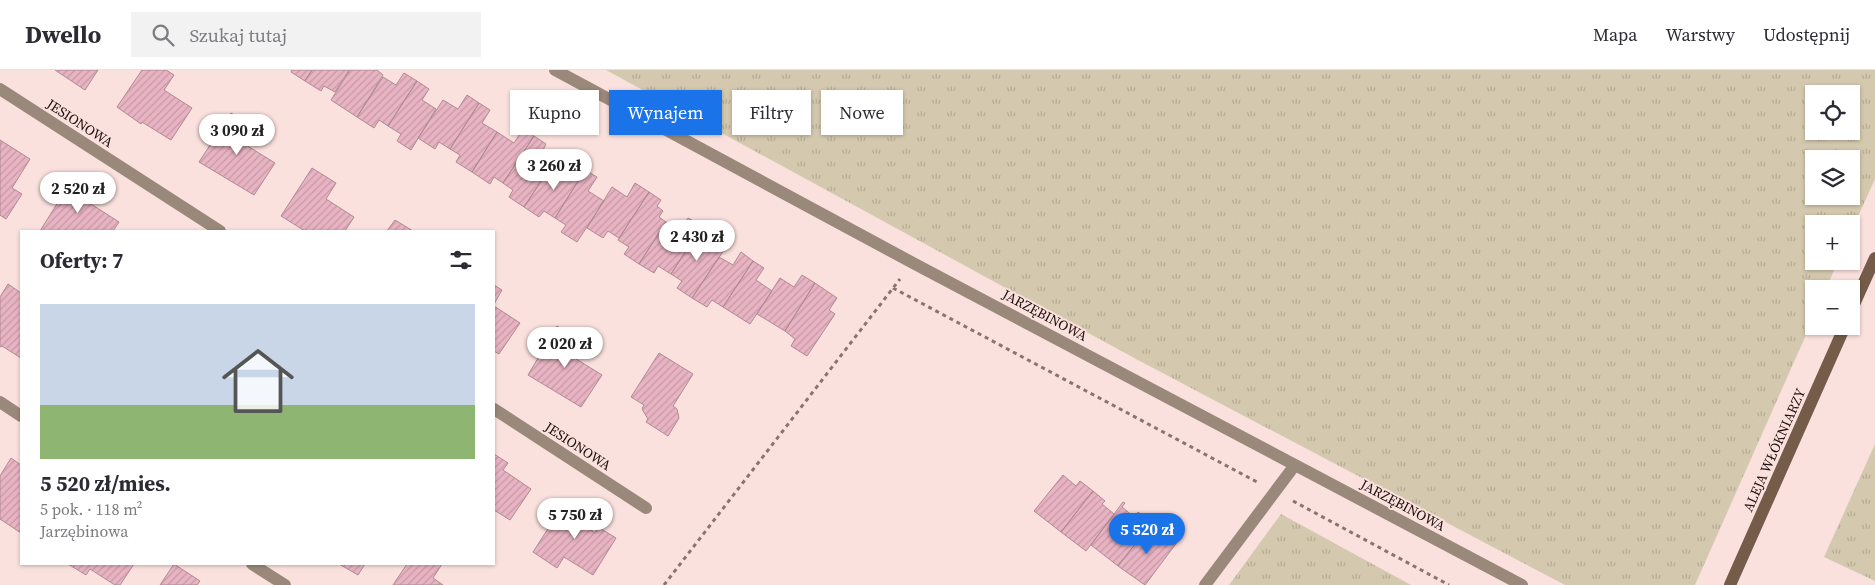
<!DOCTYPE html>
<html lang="pl">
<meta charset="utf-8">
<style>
body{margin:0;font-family:"Source Serif 4",serif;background:#f2f2f3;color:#2b2b33;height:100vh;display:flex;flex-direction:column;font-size:19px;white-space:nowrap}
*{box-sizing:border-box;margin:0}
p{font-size:16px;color:#7c7c81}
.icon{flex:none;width:28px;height:28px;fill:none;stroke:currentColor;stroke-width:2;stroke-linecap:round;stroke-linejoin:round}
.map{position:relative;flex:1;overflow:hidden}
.sheet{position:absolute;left:20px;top:160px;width:475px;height:335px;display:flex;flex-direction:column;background:#fff;border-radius:0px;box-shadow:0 1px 4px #0004}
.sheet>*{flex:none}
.hud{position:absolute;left:510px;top:20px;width:475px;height:45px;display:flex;gap:10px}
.tools{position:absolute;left:1805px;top:15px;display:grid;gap:10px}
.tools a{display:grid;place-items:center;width:55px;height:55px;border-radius:0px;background:#fff;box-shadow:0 1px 4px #0004;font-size:25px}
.price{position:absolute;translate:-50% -42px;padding:0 11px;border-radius:18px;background:#fff;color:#222;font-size:16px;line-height:32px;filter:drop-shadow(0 1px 2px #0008)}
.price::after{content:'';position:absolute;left:50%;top:30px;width:15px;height:11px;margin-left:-8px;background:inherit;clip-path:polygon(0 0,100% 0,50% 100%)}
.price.selected{background:#1a73e8;color:#fff}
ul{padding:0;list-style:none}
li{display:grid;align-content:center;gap:10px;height:265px;padding:0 20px}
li+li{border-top:1px solid #e1e1e2}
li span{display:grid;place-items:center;height:155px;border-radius:0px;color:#555}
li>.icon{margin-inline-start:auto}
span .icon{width:90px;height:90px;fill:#fffc;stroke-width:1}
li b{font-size:21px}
h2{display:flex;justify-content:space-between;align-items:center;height:60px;padding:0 20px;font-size:21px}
.pill{padding:0 18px;border-radius:0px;background:#fff;box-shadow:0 1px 4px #0004;font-size:18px;line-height:45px}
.pill.selected{background:#1a73e8;color:#fff}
header{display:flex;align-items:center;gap:30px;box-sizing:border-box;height:70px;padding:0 25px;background:#fff;border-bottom:1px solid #e1e1e2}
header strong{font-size:24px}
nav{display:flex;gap:28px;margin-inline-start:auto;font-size:18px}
.search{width:350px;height:45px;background:#f2f2f3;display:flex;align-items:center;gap:12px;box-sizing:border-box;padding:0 18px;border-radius:0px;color:#7c7c81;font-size:19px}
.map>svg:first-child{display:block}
.grass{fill:url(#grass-tufts);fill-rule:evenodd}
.building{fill:url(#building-hatch);stroke:#af8a94}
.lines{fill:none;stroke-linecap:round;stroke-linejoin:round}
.path{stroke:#887471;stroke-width:3;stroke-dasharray:4 4;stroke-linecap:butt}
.minor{stroke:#9a897b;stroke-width:12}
.secondary{stroke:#745c49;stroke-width:12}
.labels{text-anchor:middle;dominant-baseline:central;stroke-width:4;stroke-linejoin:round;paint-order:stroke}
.street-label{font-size:14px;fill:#1f110f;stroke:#fbe1dd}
</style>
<header>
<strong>Dwello</strong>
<div class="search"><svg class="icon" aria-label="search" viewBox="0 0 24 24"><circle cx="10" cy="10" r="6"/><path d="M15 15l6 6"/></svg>Szukaj tutaj</div>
<nav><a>Mapa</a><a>Warstwy</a><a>Udostępnij</a></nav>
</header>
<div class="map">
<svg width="1875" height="515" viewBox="0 0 1875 515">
<defs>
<pattern id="grass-tufts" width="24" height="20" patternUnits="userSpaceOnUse" patternTransform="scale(1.25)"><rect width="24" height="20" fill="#d4c9ae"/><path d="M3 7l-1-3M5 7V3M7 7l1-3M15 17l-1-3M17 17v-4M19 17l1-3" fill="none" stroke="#b6ac94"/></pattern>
<pattern id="building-hatch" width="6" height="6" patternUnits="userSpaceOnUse" patternTransform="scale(1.25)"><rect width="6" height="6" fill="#e8b3c2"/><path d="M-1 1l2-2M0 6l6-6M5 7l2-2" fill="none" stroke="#c799a6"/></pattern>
</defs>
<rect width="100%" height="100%" fill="#fbe1dd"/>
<path class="grass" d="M606,0H1875V109L1851,162V154H1814V191H1838L1826,219H1814V247L1695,515H1565L1136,289ZM1814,24H1851V61H1814ZM1814,89H1851V126H1814Z
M1875,374V511L1824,487Z
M1281,444L1411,515H1229Z"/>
<path class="building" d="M55,0H98L85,20Z
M142,0H166L174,5L164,20L192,38L171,70L142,52L141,54L117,37Z
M292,0H312L305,11L291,2Z
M312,0H349L335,22L324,16L321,21L305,11Z
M350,0H377L383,5L357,47L331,30Z
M404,3L417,11L388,56L379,50L374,58L357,47L383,7L396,15Z
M417,11L429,19L422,30L436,39L411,80L397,71L401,64L388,56Z
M467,25L479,33L450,79L439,72L435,79L418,68L443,30L458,39Z
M479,33L490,40L482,53L497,62L472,102L456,92L460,85L450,79Z
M231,43L256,59L246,75L275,93L254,125L199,92Z
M523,59L534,66L503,113L494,107L490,114L472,102L497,62L514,73Z
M534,66L546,74L543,80L548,84L543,92L551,96L524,137L509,127L513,120L503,113Z
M0,70L30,89L12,118L22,124L6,149L0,145Z
M574,92L585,100L555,148L544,141L539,147L524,137L551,96L566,105Z
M312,98L336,113L326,129L354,147L345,161H308L306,160L305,161L281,146Z
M585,100L597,107L588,121L604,131L577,172L561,162L566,155L555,148Z
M70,113L94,128L91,134L119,152L113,161H40Z
M635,113L649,122L619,168L608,161L603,168L587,158L612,117L627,127Z
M649,122L661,130L657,136L663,141L659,147L666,152L639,194L624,184L629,177L618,170Z
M688,148L702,156L671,204L658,196L654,203L639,194L666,152L680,160Z
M395,150L413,161H387Z
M702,156L714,164L710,171L724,180L692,228L677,218L682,211L671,204Z
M741,182L753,191L723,237L712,230L707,237L692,228L719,187L733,195Z
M753,191L764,198L756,210L772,221L750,254L723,237Z
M802,205L815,213L785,261L757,244L780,208L794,217Z
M815,213L837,228L829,240L835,244L807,286L791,276L795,269L785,261Z
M8,214L21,223V288L2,276L0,277V227Z
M494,215L502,220L494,234Z
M494,236L520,253L499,284L494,281Z
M557,256L582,272L573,287L602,305L581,337L528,305Z
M659,283L693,304L673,336L677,339L679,348L668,366L646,352L648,349L642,339L644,335L631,327Z
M494,384L508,393L503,400L531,419L510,450L494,440Z
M11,388L21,395V463L0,449V406Z
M1063,405L1076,416L1080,411L1093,421L1061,462L1034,441Z
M1093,421L1105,431L1102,434L1114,444L1086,481L1061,462Z
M582,432L594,440L584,455L595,463L598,457L616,468L593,505L564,487L557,498L533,482L564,434L576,441Z
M1123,432L1125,433L1122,437L1134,447L1138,442L1152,452L1118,496L1091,475Z
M1152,452L1163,462L1161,465L1173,475L1177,470L1178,471L1145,515L1118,496Z
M68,494H134L120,515H115L90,499L86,505Z
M174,494L200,511L197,515H160Z
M339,494H365L358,505Z
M407,494H442L433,508L443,515H393Z"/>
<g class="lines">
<path class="path" d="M893,218L1257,412
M1293,431L1449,515
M664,515L900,209"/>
<path class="minor" d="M555,0L913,193L1522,515
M0,19L220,161
M0,332L21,346
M494,339L646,438
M252,494L285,515
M1205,515L1295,395"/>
<path class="secondary" d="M1851,241L1875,188
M1730,515L1845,256"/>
</g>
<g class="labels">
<g class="street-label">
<text transform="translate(80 53) rotate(33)">JESIONOWA</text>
<text transform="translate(1045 245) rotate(28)">JARZĘBINOWA</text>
<text transform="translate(578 376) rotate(33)">JESIONOWA</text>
<text transform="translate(1774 380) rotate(-66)">ALEJA WŁÓKNIARZY</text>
<text transform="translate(1403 435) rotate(28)">JARZĘBINOWA</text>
</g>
</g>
</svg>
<div class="tools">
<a><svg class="icon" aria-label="locate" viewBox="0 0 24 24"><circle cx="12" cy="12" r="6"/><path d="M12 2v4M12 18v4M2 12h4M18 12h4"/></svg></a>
<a><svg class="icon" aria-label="layers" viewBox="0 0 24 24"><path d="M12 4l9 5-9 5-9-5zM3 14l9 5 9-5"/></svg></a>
<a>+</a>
<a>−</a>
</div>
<b class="price" style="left:237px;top:86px">3 090 zł</b>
<b class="price" style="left:554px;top:121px">3 260 zł</b>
<b class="price" style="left:78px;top:144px">2 520 zł</b>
<b class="price" style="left:697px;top:192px">2 430 zł</b>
<b class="price" style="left:565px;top:299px">2 020 zł</b>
<b class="price" style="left:575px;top:470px">5 750 zł</b>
<b class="price selected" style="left:1147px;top:485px">5 520 zł</b>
<div class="hud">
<a class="pill">Kupno</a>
<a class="pill selected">Wynajem</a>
<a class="pill">Filtry</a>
<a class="pill">Nowe</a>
</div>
<section class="sheet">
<h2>Oferty: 7<svg class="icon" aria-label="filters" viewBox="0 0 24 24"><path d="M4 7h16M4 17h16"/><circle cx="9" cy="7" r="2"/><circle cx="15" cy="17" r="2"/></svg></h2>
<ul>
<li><span style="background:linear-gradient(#c9d6e8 65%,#8fb573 0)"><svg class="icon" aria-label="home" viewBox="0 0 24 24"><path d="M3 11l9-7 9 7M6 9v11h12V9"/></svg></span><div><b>5 520 zł/mies.</b><p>5 pok. · 118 m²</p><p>Jarzębinowa</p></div></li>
</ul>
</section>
</div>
